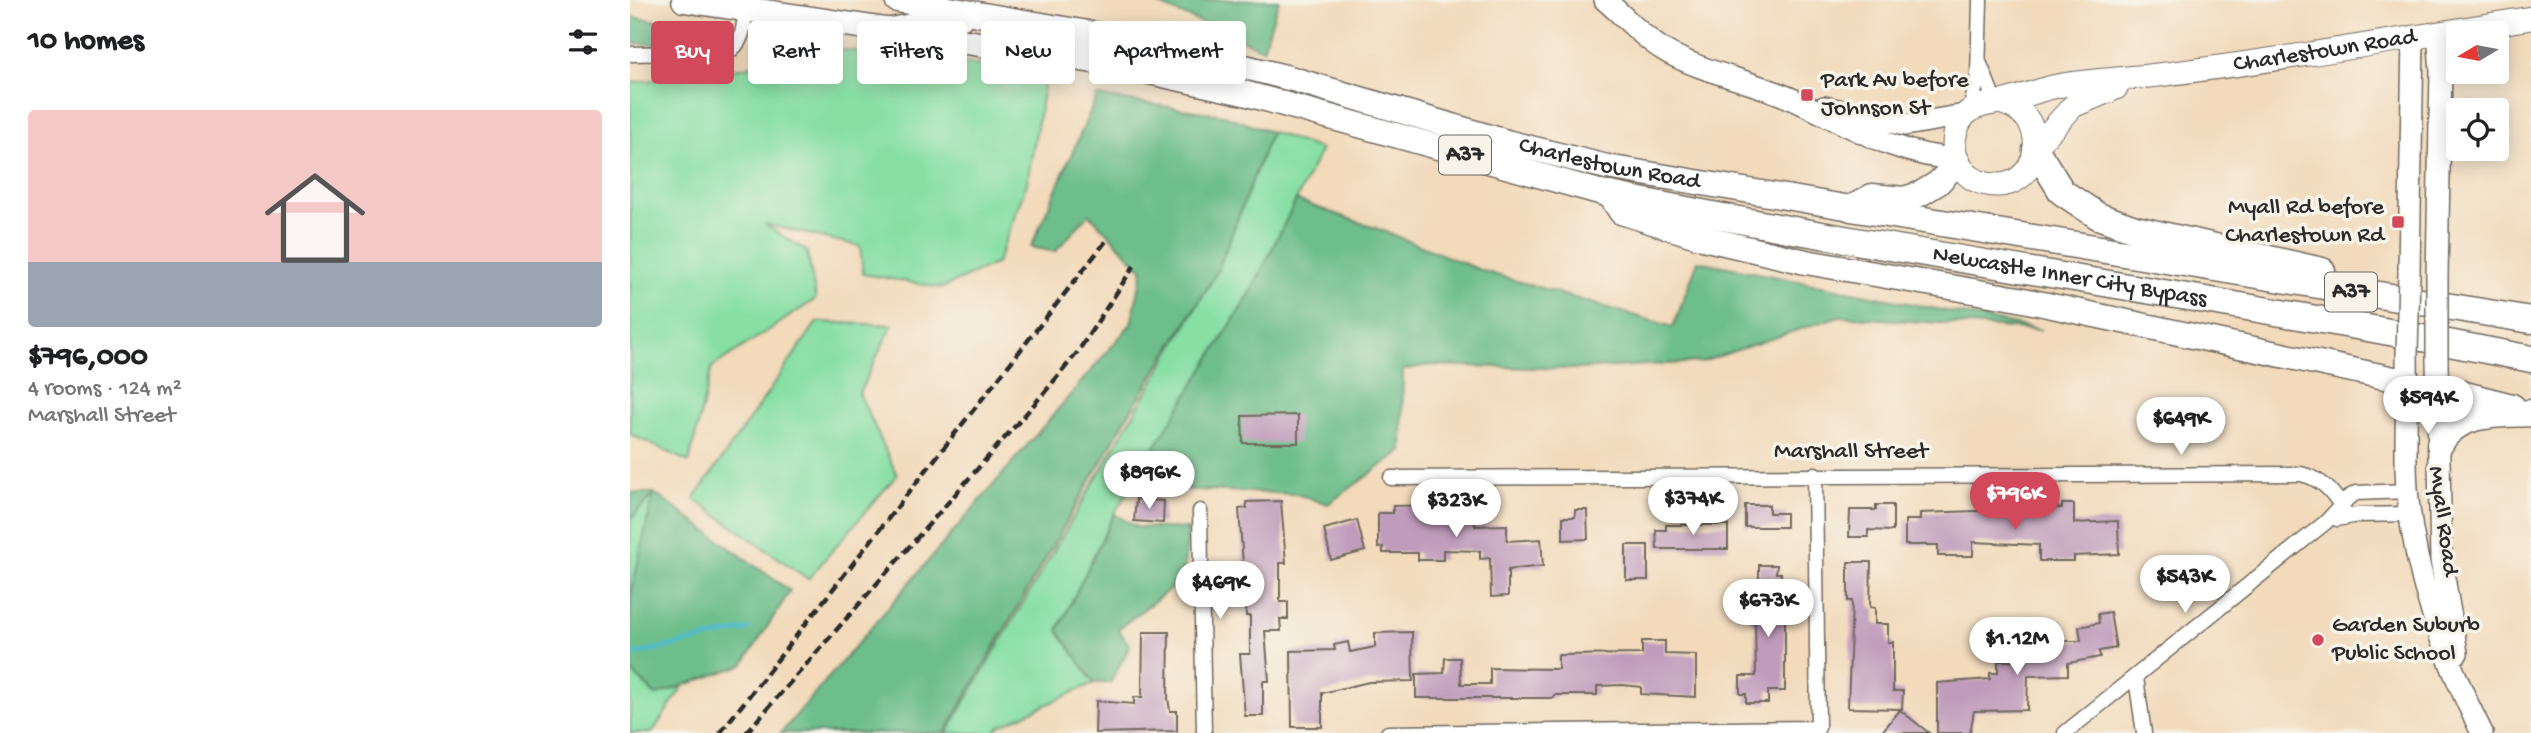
<!DOCTYPE html>
<meta charset="utf-8">
<style>
body{margin:0;font-family:"Gochi Hand",sans-serif;background:#f6f6f6;color:#202124;height:100vh;display:flex;flex-direction:column;font-size:26px;white-space:nowrap}
*{box-sizing:border-box;margin:0}
p{font-size:23px;color:#757577}
.icon{flex:none;width:38px;height:38px;fill:none;stroke:currentColor;stroke-width:2;stroke-linecap:round;stroke-linejoin:round}
.map{position:relative;flex:1;overflow:hidden}
.details{display:flex;flex-direction:column;background:#fff;width:630px}
.details>*{flex:none}
.top-card{position:absolute;left:21px;top:21px;width:665px;height:63px;display:flex;gap:14px}
.needle{width:46px;rotate:260deg}
.tools{position:absolute;left:1816px;top:21px;display:grid;gap:14px}
.tools a{display:grid;place-items:center;width:63px;height:63px;border-radius:7px;background:#fff;box-shadow:0 4px 18px #0003;font-size:35px}
.price{position:absolute;translate:-50% -60px;padding:0 16px;border-radius:24px;background:#fff;color:#222;font-size:23px;line-height:46px;filter:drop-shadow(0 2px 4px #0008)}
.price::after{content:'';position:absolute;left:50%;top:42px;width:21px;height:16px;margin-left:-10px;background:inherit;clip-path:polygon(0 0,100% 0,50% 100%)}
.price.selected{background:#d1495b;color:#fff}
ul{padding:0;list-style:none}
li{display:grid;align-content:center;gap:14px;height:371px;padding:0 28px}
li+li{border-top:2px solid #e0e0e0}
li span{display:grid;place-items:center;height:217px;border-radius:7px;color:#555}
li>.icon{margin-inline-start:auto}
span .icon{width:126px;height:126px;fill:#fffc;stroke-width:1}
li b{font-size:30px}
h2{display:flex;justify-content:space-between;align-items:center;height:84px;padding:0 28px;font-size:30px}
.chip{padding:0 24px;border-radius:7px;background:#fff;box-shadow:0 4px 18px #0003;font-size:24px;line-height:63px}
.chip.selected{background:#d1495b;color:#fff}
main{display:flex;flex:1;min-height:0}
.map>svg:first-child{display:block}
.green{fill:#87dfa4;stroke:#598568;stroke-width:2}
.forest{fill:#6dbe8a;stroke:#4c745a;stroke-width:2}
.lines{fill:none;stroke-linecap:round;stroke-linejoin:round}
.stream{stroke:#51bccd;stroke-width:4.5}
.building{fill:#c09cbc}
.minor-casing{stroke:#71685d;stroke-width:17}
.secondary-casing{stroke:#71685d;stroke-width:24}
.primary-casing{stroke:#71685d;stroke-width:25}
.trunk-casing{stroke:#71685d;stroke-width:27}
.motorway-casing{stroke:#71685d;stroke-width:29}
.minor{stroke:#fff;stroke-width:14}
.secondary{stroke:#fff;stroke-width:21}
.primary{stroke:#fff;stroke-width:23}
.trunk{stroke:#fff;stroke-width:24}
.motorway{stroke:#fff;stroke-width:26}
.rail{stroke:#2b2b2b;stroke-width:4.5;stroke-dasharray:10 5;stroke-linecap:butt}
.secondary-bridge-casing{stroke:#71685d;stroke-width:24;stroke-linecap:butt}
.secondary-bridge{stroke:#fff;stroke-width:21}
.poi-dot{fill:#d1495b;stroke:#f7f3e8;stroke-width:2.5}
.labels{text-anchor:middle;dominant-baseline:central;stroke-width:7;stroke-linejoin:round;paint-order:stroke}
.shield{fill:#f7f3e8;stroke:#686764;stroke-width:2}
.shield-label{font-size:23px;font-weight:bold;fill:#2b2b2b}
.street-label{font-size:24px;fill:#2b2b2b;stroke:#f7f3e8}
.poi-label{font-size:24px;fill:#2b2b2b;stroke:#f7f3e8;text-anchor:start}
</style>
<main>
<section class="details">
<h2>10 homes<svg class="icon" aria-label="filters" viewBox="0 0 24 24"><path d="M4 7h16M4 17h16"/><circle cx="9" cy="7" r="2"/><circle cx="15" cy="17" r="2"/></svg></h2>
<ul>
<li><span style="background:linear-gradient(#f6c9c9 70%,#9aa5b1 0)"><svg class="icon" aria-label="home" viewBox="0 0 24 24"><path d="M3 11l9-7 9 7M6 9v11h12V9"/></svg></span><div><b>$796,000</b><p>4 rooms · 124 m²</p><p>Marshall Street</p></div></li>
</ul>
</section>
<div class="map">
<svg width="1901" height="733" viewBox="0 0 1901 733">
<rect width="100%" height="100%" fill="#f7f3e8"/>
<filter id="ink" filterUnits="userSpaceOnUse"><feTurbulence type="fractalNoise" baseFrequency=".0143" numOctaves="2"/><feDisplacementMap in="SourceGraphic" scale="14" xChannelSelector="R" yChannelSelector="G"/><feConvolveMatrix kernelMatrix="1 2 1 2 8 2 1 2 1" color-interpolation-filters="sRGB"/></filter>
<filter id="wash" filterUnits="userSpaceOnUse"><feTurbulence type="fractalNoise" baseFrequency=".00686" numOctaves="4" result="noise"/><feDisplacementMap in="SourceGraphic" scale="28" xChannelSelector="R" yChannelSelector="G"/><feGaussianBlur stdDeviation="1.57" result="paint"/><feColorMatrix in="noise" values="0 0 0 0 0 0 0 0 0 0 0 0 0 0 0 0 0 1.4 0 .05"/><feComposite in="paint" operator="in"/></filter>
<g filter="url(#wash)">
<rect width="100%" height="100%" fill="#f2dabb"/>
<path class="green" d="M162,45L324,61L416,76L397,183L367,263L312,288L233,274L230,246L134,224L177,251L186,299L82,367L59,462L0,434V83L117,67Z
M641,132L691,149L621,292L484,514L428,630L464,683L369,726L364,733H317L587,272Z
M187,322L262,325L229,393L267,475L178,579L64,499Z
M24,493L1,594L0,607V520Z
M0,670L26,695L53,686L22,733H0Z"/>
<path class="forest" d="M528,0H649L633,49L527,4Z
M0,17L77,28L82,37L76,46L0,43Z
M467,96L593,115L641,132L587,272L497,417L315,733H151L501,324L513,270L459,214L425,252L401,247Z
M666,200L751,230L853,271L1043,327L1068,261L1411,330L1209,316L1072,362L944,369L798,365L773,370L772,451L698,504L666,494L500,487L621,292Z
M0,493H24L160,591L113,665L26,695L0,670L1,594L23,495L0,520Z
M484,514L507,527L558,529L553,579L488,629L500,646L480,683H464L428,630Z"/>
<g class="lines">
<path class="stream" d="M0,655L119,629"/>
</g>
<g id="blocks">
<path class="building" d="M668,415V443H613L612,416Z
M506,499L534,501L533,523L504,521Z
M651,501L656,563H650V602H658V619H650L651,631H635L639,681H633V716H615L610,654H620V616H616V602H620L619,564H613L609,509L617,508L616,502Z
M1432,504H1444V523L1488,521L1489,554L1444,556V561H1409V545L1343,542V556H1308V545H1275V520H1290V513L1432,508Z
M819,505H845V526L877,525V541L911,539L913,566L878,570V596L861,597L860,558L850,559V551L813,550V560H788V553H753V547L748,548V513H763V506Z
M1115,505H1139V513H1156V527H1115Z
M1246,505H1263V531L1238,530V537H1219L1220,510H1246Z
M945,510H957L958,539L933,540V517H945Z
M727,520L735,551L701,560L694,529Z
M1036,525H1098V549H1027L1026,530H1036Z
M996,545H1018V580H996Z
M1218,562H1241L1240,607L1245,608V624H1258V642H1263V691H1273L1272,709L1218,708L1222,601H1218Z
M1129,565H1147L1146,573H1151V589H1155V691H1138V703H1116V694H1110V676H1126L1125,623H1121V611H1129Z
M1480,612L1486,648L1469,651L1470,657L1438,663V675L1398,676L1397,710L1344,711L1340,733H1307V683L1360,679V673H1368V661H1383V634H1398V649H1428L1427,641H1451L1449,627L1469,623L1468,614Z
M513,632H539L538,698L540,711H547V731L465,733L466,701L504,704V697H512Z
M782,632L783,681L739,682L692,693V727H662L661,651L705,650L704,645L718,642L720,652L745,647V633Z
M1012,641H1035V654L1066,655V697L1011,694V687L993,685L967,686V695H924V698H786V674L814,673L815,658H830L831,684H860V668L928,669V655L1012,654Z
M1270,710L1299,733H1251Z"/>
</g>
</g>
<g filter="url(#ink)">
<use href="#blocks" fill-opacity="0" stroke="#71685d" stroke-width="2"/>
<g class="lines">
<defs>
<path id="minor" d="M374,17L385,33L438,43L461,53
M260,25L280,21L334,22
M0,54L97,52C115,44 114,21 116,4
M1350,64L1365,102
M1340,111L1348,76L1350,0
M1185,474L1188,728
M761,478L1671,474C1694,479 1707,496 1717,517
M570,511L574,733
M1707,519L1728,515L1781,514
M1506,678L1514,733
M758,733L1188,728
M1435,733L1696,522L1718,498L1726,493L1778,491"/>
<path id="secondary" d="M975,0C995,17 1014,39 1037,52C1075,73 1122,81 1162,99C1216,123 1266,156 1327,159
M1194,107L1275,125L1335,115
M1779,272L1783,37
M1807,276L1811,71L1808,33
M1777,355C1778,400 1774,445 1777,489C1784,575 1813,656 1852,733
M1807,360L1811,560L1827,653"/>
<g id="primary">
<path id="s1" d="M1369,102C1426,114 1411,195 1357,184C1346,182 1337,176 1331,167C1319,149 1323,122 1341,110C1351,104 1360,104 1371,102C1390,98 1408,90 1427,86C1460,80 1495,79 1528,75C1653,60 1777,38 1901,18"/>
<path d="M1406,147L1443,106L1486,88"/>
</g>
<g id="trunk">
<path d="M54,0L484,64L614,93L980,195L991,212L1073,238L1176,262L1389,299L1778,382"/>
<path id="s2" d="M267,0L527,45L659,78L880,143L977,167L1221,208L1242,196L1274,199L1290,194L1308,183L1328,162"/>
</g>
<g id="motorway">
<path d="M1406,150L1432,192L1468,216L1505,229L1692,271"/>
<path id="s3" d="M980,195C1286,257 1595,298 1901,359"/>
<path d="M1221,208L1901,320"/>
<path d="M1808,388L1882,407"/>
<path d="M1810,444C1827,411 1868,415 1901,413"/>
</g>
</defs>
<use href="#minor" class="minor-casing"/>
<use href="#secondary" class="secondary-casing"/>
<use href="#primary" class="primary-casing"/>
<use href="#trunk" class="trunk-casing"/>
<use href="#motorway" class="motorway-casing"/>
<use href="#minor" class="minor"/>
<use href="#secondary" class="secondary"/>
<use href="#primary" class="primary"/>
<use href="#trunk" class="trunk"/>
<use href="#motorway" class="motorway"/>
<path class="rail" d="M90,733L476,241
M116,733L414,393L447,353L504,266"/>
<defs>
<path id="secondary-bridge" d="M1807,276V360
M1777,355L1779,272"/>
</defs>
<use href="#secondary-bridge" class="secondary-bridge-casing"/>
<use href="#secondary-bridge" class="secondary-bridge"/>
</g>
</g>
<g class="poi-dot">
<rect x="1170" y="88" width="14" height="14" rx="3.5"/>
<rect x="1761" y="215" width="14" height="14" rx="3.5"/>
<circle cx="1688" cy="640" r="7"/>
</g>
<g class="labels">
<g class="shield">
<rect x="809" y="135.5" width="52" height="39" rx="5"/>
<rect x="1695" y="272.5" width="52" height="39" rx="5"/>
</g>
<g class="shield-label">
<text x="835" y="155">A37</text>
<text x="1721" y="292">A37</text>
</g>
<g class="street-label">
<text stroke="none"><textPath href="#s1" startOffset="588">Charlestown Road</textPath></text>
<text stroke="none"><textPath href="#s2" startOffset="732">Charlestown Road</textPath></text>
<text stroke="none"><textPath href="#s3" startOffset="467">Newcastle Inner City Bypass</textPath></text>
<text x="1221" y="452">Marshall Street</text>
<text transform="translate(1812 521) rotate(82)">Myall Road</text>
</g>
<g class="poi-label">
<text x="1191" y="81">Park Av before<tspan x="1191" dy="28">Johnson St</tspan></text>
<text x="1754" y="208" text-anchor="end">Myall Rd before<tspan x="1754" dy="28">Charlestown Rd</tspan></text>
<text x="1702" y="626">Garden Suburb<tspan x="1702" dy="28">Public School</tspan></text>
</g>
</g>
</svg>
<div class="tools">
<a><svg class="needle" viewBox="-14 -14 28 28"><path d="M0-13l5 13h-10z" fill="#e53935"/><path d="M0 13l5-13h-10z" fill="#757577"/></svg></a>
<a><svg class="icon" aria-label="locate" viewBox="0 0 24 24"><circle cx="12" cy="12" r="6"/><path d="M12 2v4M12 18v4M2 12h4M18 12h4"/></svg></a>
</div>
<b class="price" style="left:1798px;top:436px">$594K</b>
<b class="price" style="left:1551px;top:457px">$649K</b>
<b class="price" style="left:519px;top:511px">$896K</b>
<b class="price selected" style="left:1385px;top:532px">$796K</b>
<b class="price" style="left:1063px;top:537px">$374K</b>
<b class="price" style="left:826px;top:539px">$323K</b>
<b class="price" style="left:1555px;top:615px">$543K</b>
<b class="price" style="left:590px;top:621px">$469K</b>
<b class="price" style="left:1138px;top:639px">$673K</b>
<b class="price" style="left:1387px;top:677px">$1.12M</b>
<div class="top-card">
<a class="chip selected">Buy</a>
<a class="chip">Rent</a>
<a class="chip">Filters</a>
<a class="chip">New</a>
<a class="chip">Apartment</a>
</div>
</div>
</main>
